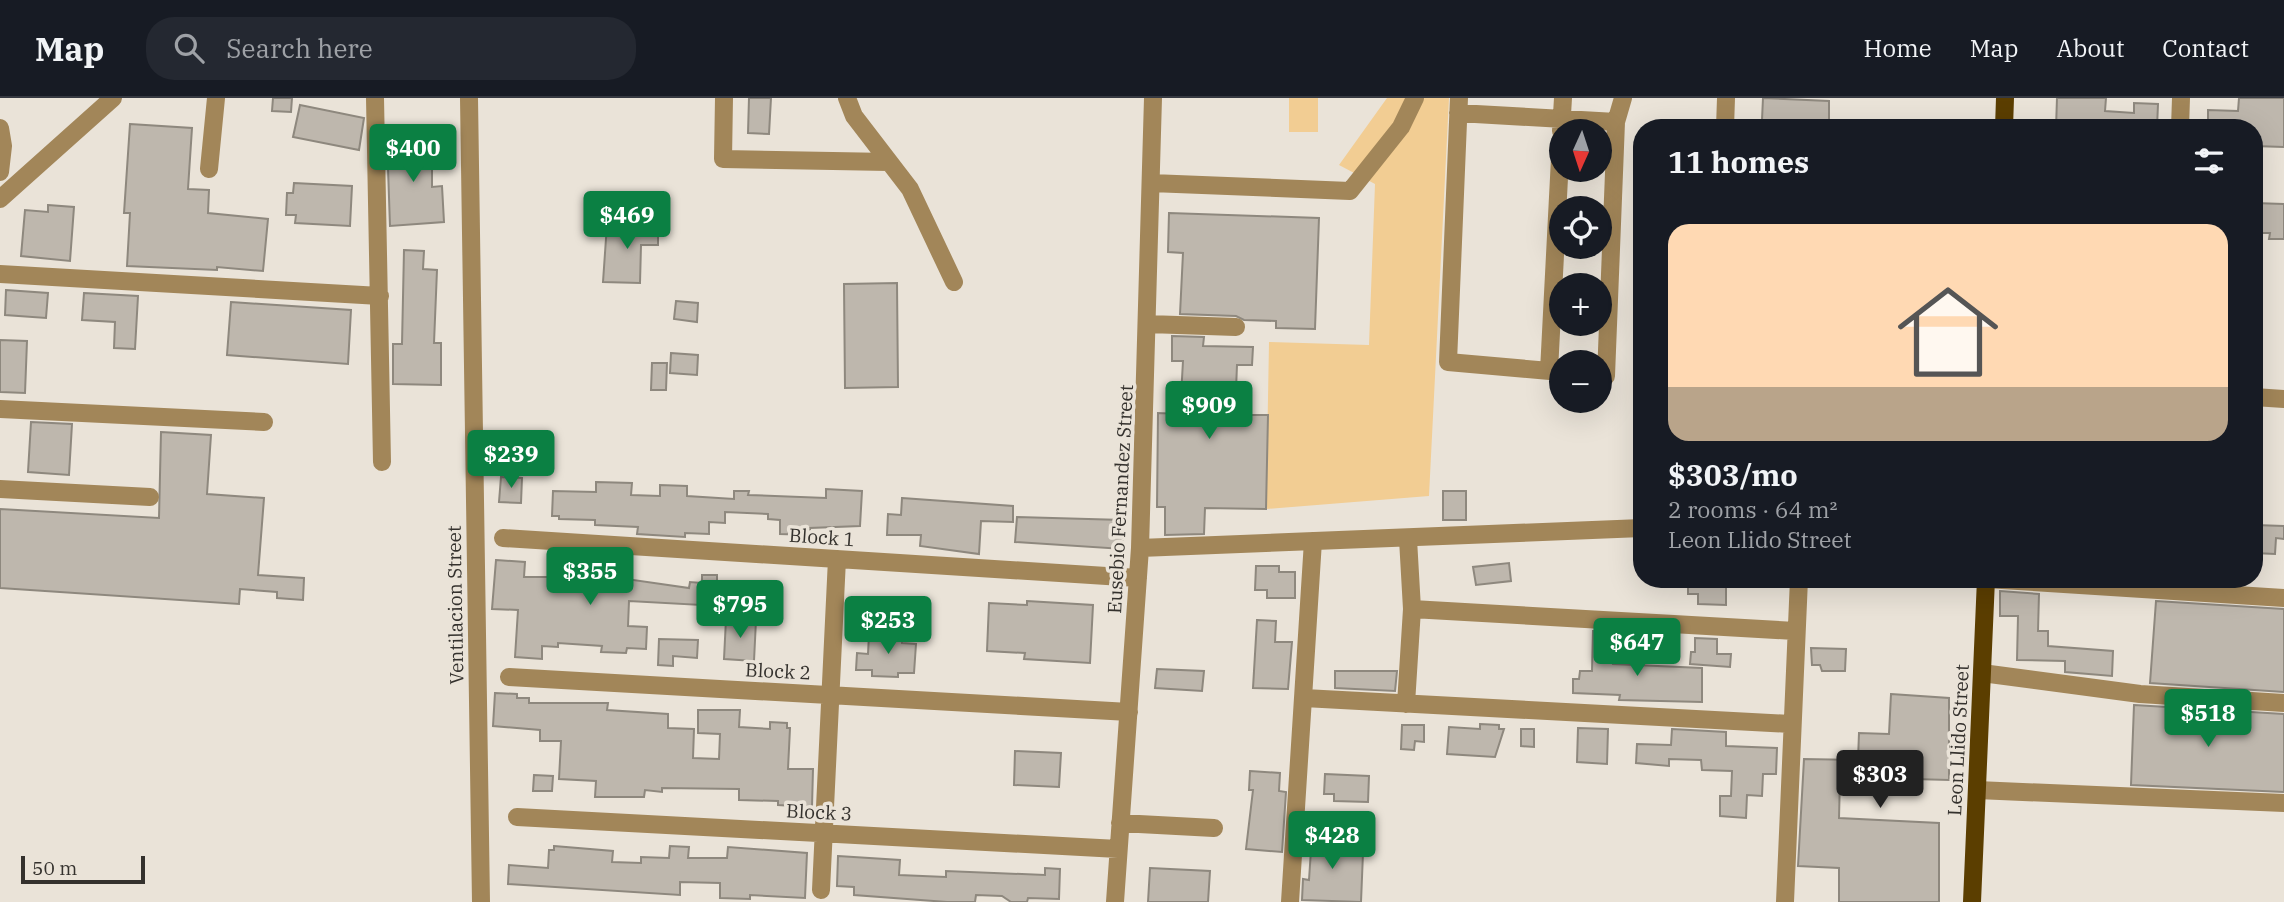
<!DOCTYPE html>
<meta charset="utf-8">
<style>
body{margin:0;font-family:"IBM Plex Serif",serif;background:#242831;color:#f1f3f6;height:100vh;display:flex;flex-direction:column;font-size:26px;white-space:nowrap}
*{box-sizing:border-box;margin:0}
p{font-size:23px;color:#9ea1a6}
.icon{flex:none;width:38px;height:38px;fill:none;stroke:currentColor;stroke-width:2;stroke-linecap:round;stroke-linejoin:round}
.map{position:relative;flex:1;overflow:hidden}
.drawer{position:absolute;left:1633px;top:21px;width:630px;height:469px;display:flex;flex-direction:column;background:#171b24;border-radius:28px;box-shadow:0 7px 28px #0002}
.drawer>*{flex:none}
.needle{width:46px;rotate:183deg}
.controls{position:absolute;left:1549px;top:21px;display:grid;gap:14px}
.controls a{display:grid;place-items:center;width:63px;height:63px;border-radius:50%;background:#171b24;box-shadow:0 7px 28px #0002;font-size:35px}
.scale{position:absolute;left:21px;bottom:18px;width:124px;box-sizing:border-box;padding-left:7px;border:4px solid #34312d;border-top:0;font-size:19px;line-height:24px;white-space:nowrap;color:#34312d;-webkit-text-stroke:5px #eae3d8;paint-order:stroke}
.price{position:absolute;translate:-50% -60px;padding:0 16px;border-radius:7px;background:#0b8043;color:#fff;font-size:23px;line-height:46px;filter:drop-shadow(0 2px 4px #0008)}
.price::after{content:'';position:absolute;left:50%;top:42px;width:21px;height:16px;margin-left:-10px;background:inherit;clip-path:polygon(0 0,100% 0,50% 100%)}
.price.active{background:#222;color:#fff}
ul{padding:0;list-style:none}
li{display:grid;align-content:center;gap:14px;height:371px;padding:0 35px}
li+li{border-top:2px solid #363941}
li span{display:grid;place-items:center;height:217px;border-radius:21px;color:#555}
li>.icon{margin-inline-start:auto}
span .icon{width:126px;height:126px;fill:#fffc;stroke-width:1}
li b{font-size:30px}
h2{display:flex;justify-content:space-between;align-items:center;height:84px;padding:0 35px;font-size:30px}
header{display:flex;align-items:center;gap:42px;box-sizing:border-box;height:98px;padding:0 35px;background:#171b24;border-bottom:2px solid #363941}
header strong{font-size:33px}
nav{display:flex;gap:38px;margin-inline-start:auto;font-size:24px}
.search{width:490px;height:63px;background:#242831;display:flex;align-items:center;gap:18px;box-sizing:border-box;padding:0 24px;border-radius:28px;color:#9ea1a6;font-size:26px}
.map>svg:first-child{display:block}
.green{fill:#f2cd93}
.building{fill:#beb7ad;stroke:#8e887e;stroke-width:2}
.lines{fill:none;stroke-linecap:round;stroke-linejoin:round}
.minor{stroke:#a28659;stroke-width:18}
.major{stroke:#5b3e00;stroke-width:18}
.labels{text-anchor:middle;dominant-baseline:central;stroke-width:7;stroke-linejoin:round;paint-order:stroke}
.street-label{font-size:19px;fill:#34312d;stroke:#eae3d8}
</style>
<header>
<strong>Map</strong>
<div class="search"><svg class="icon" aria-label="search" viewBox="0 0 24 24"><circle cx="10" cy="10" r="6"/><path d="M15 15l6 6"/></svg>Search here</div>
<nav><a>Home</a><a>Map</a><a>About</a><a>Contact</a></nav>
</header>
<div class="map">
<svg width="2284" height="804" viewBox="0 0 2284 804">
<rect width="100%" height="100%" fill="#eae3d8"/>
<path class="green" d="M1289,0H1318V34H1289Z
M1387,0H1449L1429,398L1266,411L1269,244L1369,247L1375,86L1339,67Z"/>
<path class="building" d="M273,0H292L291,14L272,13Z
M749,0H771L769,36L748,35Z
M1763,0L1829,3V23L1762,22Z
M2057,0H2106L2105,13L2134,15V5L2158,6L2157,30H2056Z
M2239,0H2284V49L2254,48V30H2208V12L2238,13Z
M300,7L364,20L359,52L293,39Z
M130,26L192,30L188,91L209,92L208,115L268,121L263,173L217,169V172L127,168L130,115H124Z
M387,41L432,42V89L442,88L444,124L390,128Z
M294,85L352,88L350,128L295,125L296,117H286L287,95H293Z
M2254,105L2284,106V141H2269L2270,135H2254Z
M48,107L74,109L70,163L21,158L25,112L48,114Z
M596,109H611V122H595Z
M1169,115L1319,120L1315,231L1276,230V223L1244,222L1236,218L1180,216L1183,155L1168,154Z
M607,126L658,127V147H641L640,185L603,184Z
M404,152L424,153L423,171L437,172L434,245H441V287L393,286V246H402Z
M897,185L898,289L845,290L844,186Z
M6,192L48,195L46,220L5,217Z
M84,195L138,198L135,251L114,250L115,224L82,222Z
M676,203L698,205L697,224L674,221Z
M231,204L351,212L348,266L227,257Z
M1172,238L1204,239L1203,248L1253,249L1252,267H1237L1235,317H1268L1266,411L1205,410L1204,436L1165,437V409H1157L1158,315L1180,316L1183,263H1172Z
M0,242L27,243L25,295L0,294Z
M671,255L698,257L697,277L670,275Z
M652,265H667L666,292H651Z
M31,324L72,326L69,377L28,374Z
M161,334L211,337L207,396L264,400L258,477L304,480L303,502L277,500V494L240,491L239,506L0,490V411L159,420Z
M501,379L522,380L521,405L499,404Z
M596,384L632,385L631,397L660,398V387L687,388V398L734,401V393H749L748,397L826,400V391L862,393L860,428L810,430V437L780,436V422L768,421V416L725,414V425L709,424V436L685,435V439L637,436L638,429L595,427V422L559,421V418H552L553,393L596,394Z
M1443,393H1466V422H1443Z
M902,400L1013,408V424L981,423L979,456L920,448L921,437H887L888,416L901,417Z
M1017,419L1123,422V451L1015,444Z
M2255,427L2284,428V441L2276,440L2275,456L2254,455Z
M496,462L525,464L524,479H604L605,475H613V467H626V481L689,490L690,484L702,485V477H717V488H739L738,509L629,503L628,528L647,529L646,551L627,550L626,555L601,554L602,548L558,545V549L542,548V561L515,559L518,512L492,511Z
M1509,465L1511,483L1476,487L1473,469Z
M1256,468H1279V474H1295V500H1267V492H1255Z
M1688,481H1726V507L1698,506V496H1688Z
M2000,493L2039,496L2038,533H2048V548L2113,553L2112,578L2065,574V563L2017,562L2018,518H2000Z
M1027,503L1093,507L1090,565L1024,561L1025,555L987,553L989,505L1027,507Z
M2156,503L2284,511V594L2150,585Z
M726,521L756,522L754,563L724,561Z
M1257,522L1276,523L1275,544H1292L1288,591L1253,590Z
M1593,533L1615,534L1613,566L1702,570V604L1619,602L1620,597L1573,595V581H1579L1580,573H1592Z
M869,536L902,538V545L916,546L914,575H898V579L872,578V572H856L857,555L868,556Z
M1695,540L1717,541V556H1731L1730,569L1690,566L1691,554H1695Z
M659,541L698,542L697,560L673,558V568L658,567Z
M1811,550L1846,551L1845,573H1822L1820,567H1812Z
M1157,571L1204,573L1202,593L1155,590Z
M1335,573H1397L1395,593L1335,590Z
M495,595L517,596V600H529V605H608L607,612L668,616V630L694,631L693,660L719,661L720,636L698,635V612H740L739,629L770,631V624L787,625V630H790L788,671H813L812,709L778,707V703L739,702V691L662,690V694L645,692L644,699H595L596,683L559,681L561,643H540V632L493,628Z
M1891,596L1949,600V682L1840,679L1839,720L1939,725V804H1839V770L1798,768L1804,661L1858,662L1859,635L1889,636Z
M2134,607L2284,616V694L2131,687Z
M1480,626L1499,627V631H1504L1495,659L1447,656L1449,629L1480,631Z
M1402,627H1424V644L1415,643L1414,652L1401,651Z
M1578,630L1608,631L1607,666L1577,664Z
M1521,631H1534V649L1521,648Z
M1672,631L1726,634V648L1777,650L1776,676H1763L1762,698L1747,697L1746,720L1720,718V698H1731L1732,673L1702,672L1701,662L1669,661V668L1636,665L1637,646L1671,647Z
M1015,653L1061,655L1059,689L1014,687Z
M1250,673L1280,675L1279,693L1286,694L1282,754L1246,751L1253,692H1249Z
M1325,676L1369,678L1368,704L1334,703V696H1324Z
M534,677L553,678L552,693H533Z
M1306,731L1333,732L1332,753L1363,755L1361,804L1302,802L1303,781L1309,782L1311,752H1305Z
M554,748L613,753L612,764L641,765V759L669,760L670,748L689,749L688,760H727L728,749L807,755L805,800L750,797V801L720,800V785L680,784V797L508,786L509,767L548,770L549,752H554Z
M838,758L900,762L899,777L946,779V773L1045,777V770L1060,771L1059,801L1028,800L1027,804H1011L1002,798L976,797L975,804H947L854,797V789L837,788Z
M1150,770L1210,773L1208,804H1148Z"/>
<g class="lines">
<path class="minor" d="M375,0L382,364
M469,0L481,804
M724,0L723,61L889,64
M847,0L854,18L910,91L954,184
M1459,0L1448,264L1561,274
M1458,15L1616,24
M0,30L3,48L0,74
M1725,30L1726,0
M2180,30L2181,0
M1561,33L1563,0
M209,71L216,0
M1151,85L1350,93L1401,29L1415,0
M0,101L113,0
M0,176L380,198
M1148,226L1236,229
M1549,273L1561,41
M1600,278H1606L1616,24L1623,0
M2254,299L2284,301
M0,311L264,324
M0,391L150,399
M503,440L1138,480
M1140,450L1642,430
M1986,481L2284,500
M1412,511L1795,533
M1982,575L2140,596L2284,605
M509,579L1129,614
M1304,600L1790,626
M1406,606L1412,511L1408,441
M1977,692L2284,705
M517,719L1118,751
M1120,725L1214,730
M821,792L837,461
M1115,804L1140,450L1153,0
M1290,804L1313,443
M1785,804L1799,481"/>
<path class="major" d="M2004,30L2005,0
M1972,804L1986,481"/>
</g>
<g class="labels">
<g class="street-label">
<text transform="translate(1120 401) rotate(-87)">Eusebio Fernandez Street</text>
<text transform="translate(822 439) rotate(4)">Block 1</text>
<text transform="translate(455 507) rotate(-91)">Ventilacion Street</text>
<text transform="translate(778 573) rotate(3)">Block 2</text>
<text transform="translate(1958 642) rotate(-87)">Leon Llido Street</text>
<text transform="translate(819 714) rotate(3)">Block 3</text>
</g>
</g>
</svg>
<div class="controls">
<a><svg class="needle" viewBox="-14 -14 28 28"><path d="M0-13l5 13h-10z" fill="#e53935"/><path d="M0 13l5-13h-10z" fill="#9ea1a6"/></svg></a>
<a><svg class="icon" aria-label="locate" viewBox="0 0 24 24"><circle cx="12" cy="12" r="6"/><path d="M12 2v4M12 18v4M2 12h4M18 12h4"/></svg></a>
<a>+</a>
<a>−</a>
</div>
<div class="scale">50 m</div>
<b class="price" style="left:413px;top:86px">$400</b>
<b class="price" style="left:627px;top:153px">$469</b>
<b class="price" style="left:1209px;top:343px">$909</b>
<b class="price" style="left:511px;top:392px">$239</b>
<b class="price" style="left:590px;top:509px">$355</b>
<b class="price" style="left:740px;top:542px">$795</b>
<b class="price" style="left:888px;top:558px">$253</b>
<b class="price" style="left:1637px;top:580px">$647</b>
<b class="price" style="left:2208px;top:651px">$518</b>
<b class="price active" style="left:1880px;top:712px">$303</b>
<b class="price" style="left:1332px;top:773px">$428</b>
<section class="drawer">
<h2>11 homes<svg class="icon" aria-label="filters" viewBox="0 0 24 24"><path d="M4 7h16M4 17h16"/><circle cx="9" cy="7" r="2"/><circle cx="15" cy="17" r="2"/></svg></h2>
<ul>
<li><span style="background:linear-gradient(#ffd9b3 75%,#b9a48a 0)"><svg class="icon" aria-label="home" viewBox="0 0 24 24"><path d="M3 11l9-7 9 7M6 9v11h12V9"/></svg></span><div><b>$303/mo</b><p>2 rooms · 64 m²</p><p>Leon Llido Street</p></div></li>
</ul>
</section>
</div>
